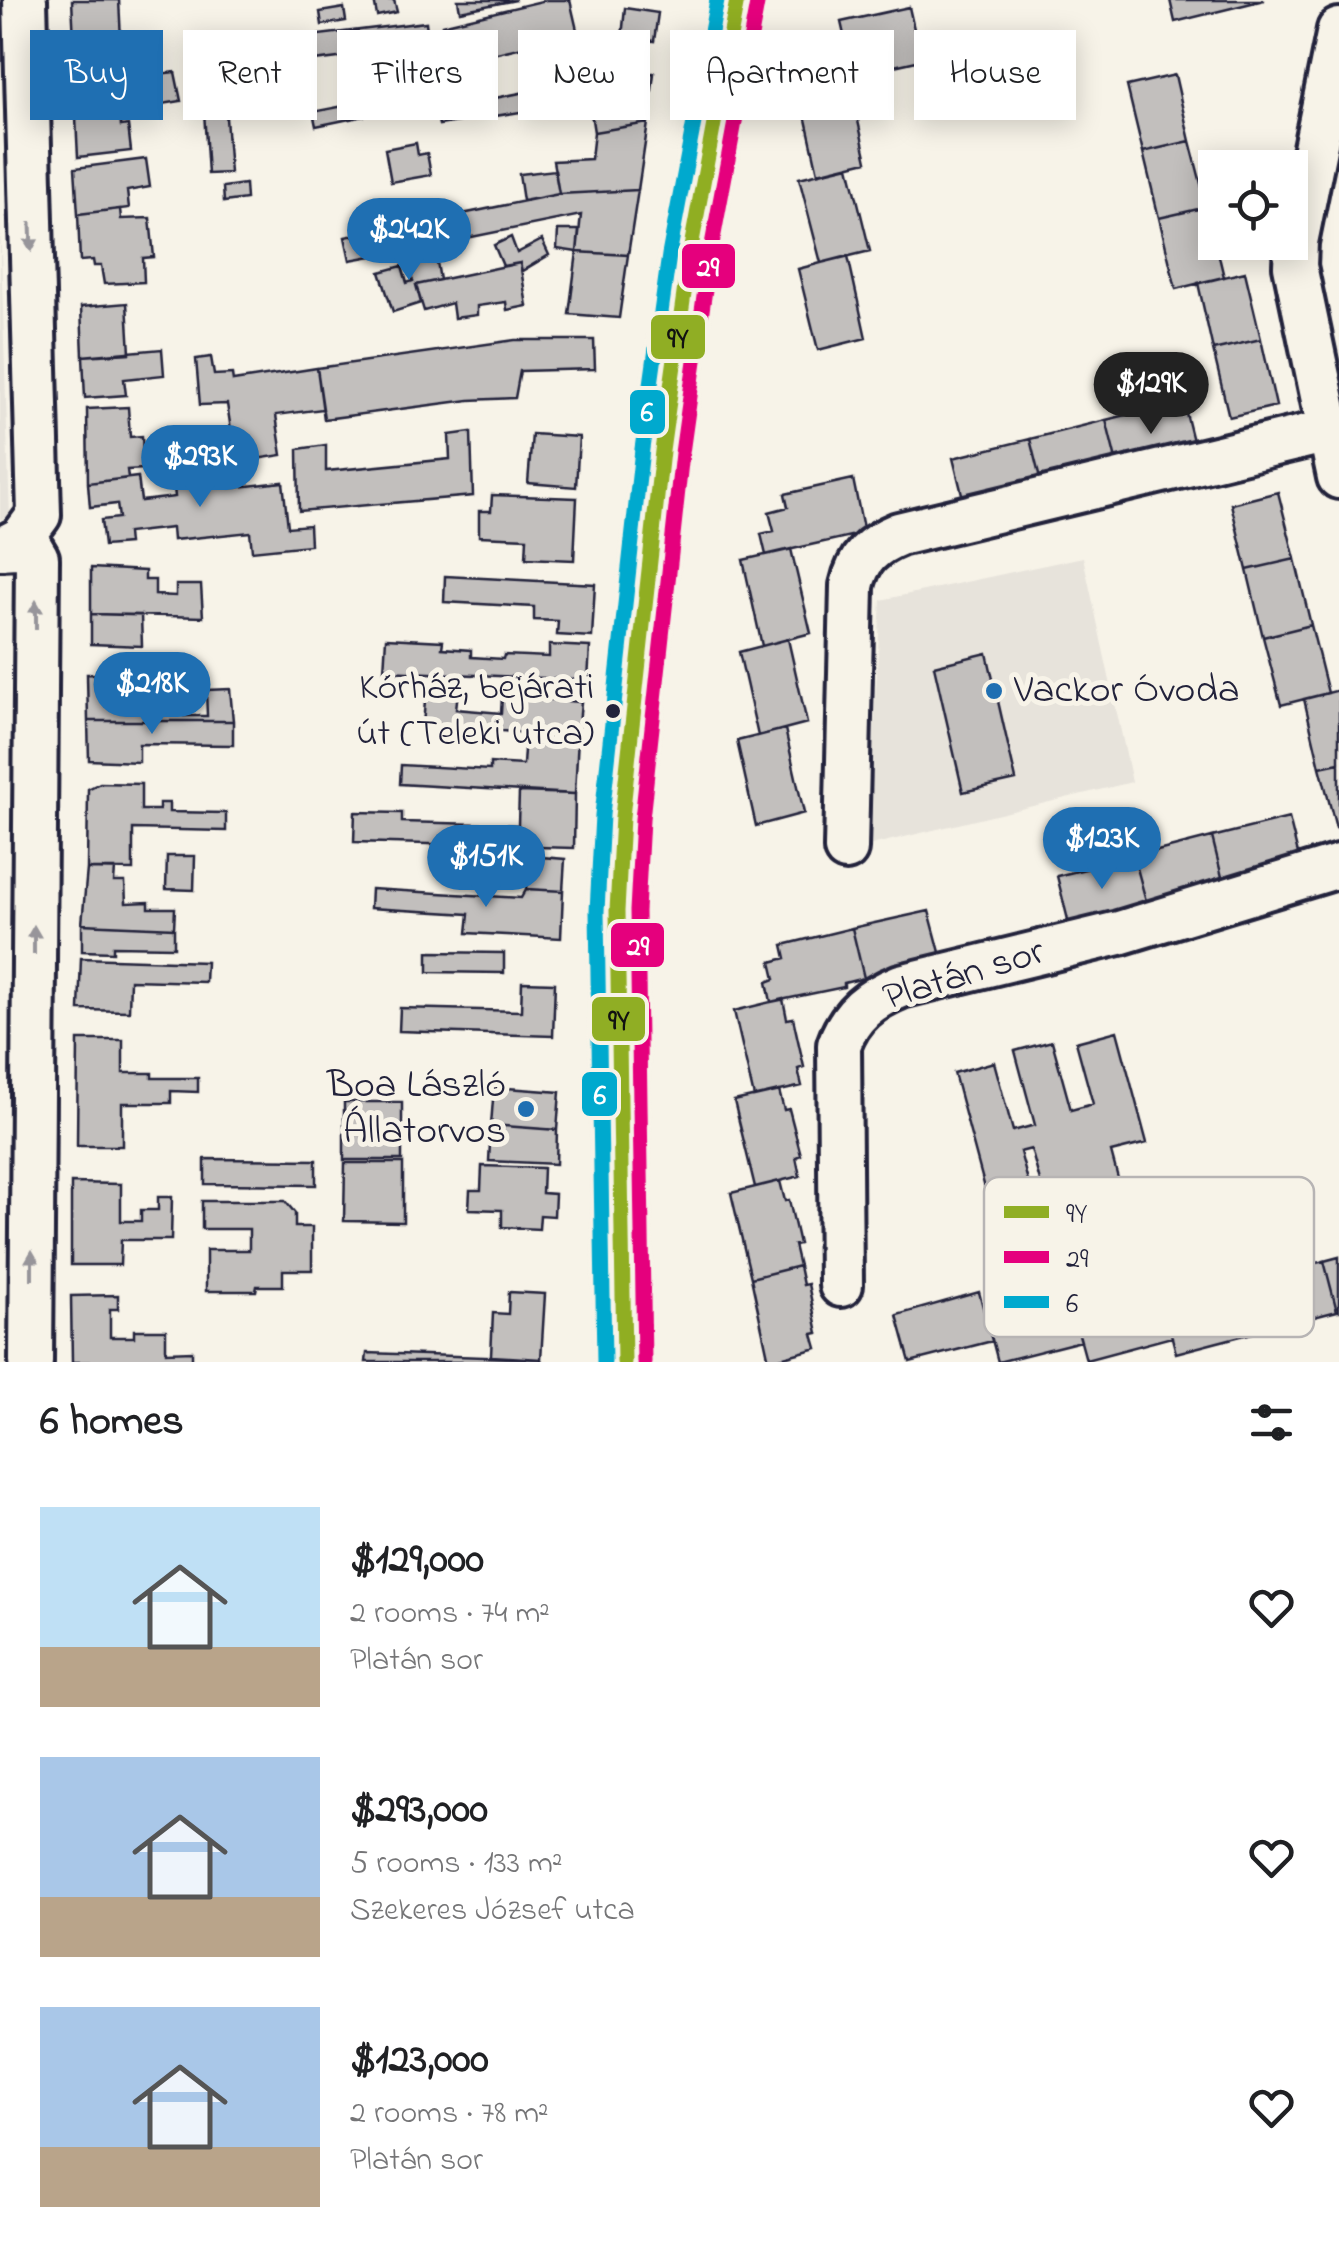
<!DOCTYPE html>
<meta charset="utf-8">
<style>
body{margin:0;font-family:"Indie Flower",sans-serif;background:#f2f2f2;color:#202124;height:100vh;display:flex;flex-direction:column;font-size:38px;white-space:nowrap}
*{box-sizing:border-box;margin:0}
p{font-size:32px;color:#757577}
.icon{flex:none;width:55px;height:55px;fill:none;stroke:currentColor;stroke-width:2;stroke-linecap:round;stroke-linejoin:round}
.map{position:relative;height:1362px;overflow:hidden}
.sheet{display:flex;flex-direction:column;background:#fff;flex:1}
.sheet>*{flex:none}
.banner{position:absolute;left:30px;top:30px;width:1280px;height:90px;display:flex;gap:20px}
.fabs{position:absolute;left:1198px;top:150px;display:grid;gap:20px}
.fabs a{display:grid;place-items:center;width:110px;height:110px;border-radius:0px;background:#fff;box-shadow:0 5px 25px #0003;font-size:50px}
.price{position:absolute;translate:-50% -85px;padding:0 22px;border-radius:35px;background:#1f6fb2;color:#fff;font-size:32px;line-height:65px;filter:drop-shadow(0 2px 5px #0008)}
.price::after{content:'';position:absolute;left:50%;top:60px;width:30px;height:22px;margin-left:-15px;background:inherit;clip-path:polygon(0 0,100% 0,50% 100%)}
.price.active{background:#222;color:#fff}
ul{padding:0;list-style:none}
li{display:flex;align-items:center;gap:30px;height:250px;padding:0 40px}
li span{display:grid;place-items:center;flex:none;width:280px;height:200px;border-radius:0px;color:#555}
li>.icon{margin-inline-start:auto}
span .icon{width:120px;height:120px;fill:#fffc;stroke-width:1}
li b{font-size:42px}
h2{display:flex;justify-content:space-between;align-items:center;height:120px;padding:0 40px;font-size:42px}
.pill{padding:0 35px;border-radius:0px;background:#fff;box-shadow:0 5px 25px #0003;font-size:35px;line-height:90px}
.pill.active{background:#1f6fb2;color:#fff}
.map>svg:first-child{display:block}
.built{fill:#e7e3db}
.building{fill:#c2bfbd;stroke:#22223b;stroke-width:2.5}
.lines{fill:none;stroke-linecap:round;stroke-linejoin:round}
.minor-casing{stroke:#22223b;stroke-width:50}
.minor{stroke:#f7f3e8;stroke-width:42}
.bus-1-casing{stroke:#f7f3e8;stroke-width:22}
.bus-2-casing{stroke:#f7f3e8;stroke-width:22}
.bus-3-casing{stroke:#f7f3e8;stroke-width:22}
.bus-1{stroke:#90ae24;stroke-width:15}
.bus-2{stroke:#e5007d;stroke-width:15}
.bus-3{stroke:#00a9ce;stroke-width:15}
.oneway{fill:#97959a}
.poi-dot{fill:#1f6fb2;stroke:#f7f3e8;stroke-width:4}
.bus-dot{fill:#22223b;stroke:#f7f3e8;stroke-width:4}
.labels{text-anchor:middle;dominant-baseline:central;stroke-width:10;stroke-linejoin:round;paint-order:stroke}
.bus-label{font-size:38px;fill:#22223b;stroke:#f7f3e8;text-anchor:end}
.poi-label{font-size:40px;fill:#22223b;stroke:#f7f3e8;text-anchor:start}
.street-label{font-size:40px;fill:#22223b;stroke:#f7f3e8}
.key{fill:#f7f3e8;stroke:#b7b4b4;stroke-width:2.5}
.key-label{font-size:28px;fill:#22223b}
.line-badge{stroke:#f7f3e8;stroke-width:4}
.badge-label{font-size:28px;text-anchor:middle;font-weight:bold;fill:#fff}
.pale-badge-label{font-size:28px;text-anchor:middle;font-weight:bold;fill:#111}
</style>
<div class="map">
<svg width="1339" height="1362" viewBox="0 0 1339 1362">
<rect width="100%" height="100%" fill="#f7f3e8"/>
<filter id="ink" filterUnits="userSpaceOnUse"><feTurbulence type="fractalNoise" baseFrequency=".01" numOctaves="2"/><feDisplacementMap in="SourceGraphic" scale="20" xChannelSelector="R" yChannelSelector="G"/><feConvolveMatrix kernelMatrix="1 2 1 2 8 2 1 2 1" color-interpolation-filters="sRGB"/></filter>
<g filter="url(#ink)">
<path class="built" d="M0,222L10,518L0,519Z
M1083,557L1132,782L867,846L881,600Z"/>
<path class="building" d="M72,0H119L122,59L75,61Z
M374,0H394L397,12L377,16Z
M458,0H516L460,11Z
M546,0H570L580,43L537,53L531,45L480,57L475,36L447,43L442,25Z
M1170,0H1264L1175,22Z
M909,7L921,60L822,82L817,62L829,59L825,39L844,35L841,22Z
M344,8L346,21L322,25L320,12Z
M625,8L658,13L654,41L622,37Z
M426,22L429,47L297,63L294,38Z
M221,48L230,173L208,174L200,49Z
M122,72L124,87L151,83L149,75L175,72L181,101L76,118L73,74Z
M654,73L648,123L594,132L589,101L439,125L435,107L449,105L447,91L477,86L480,101L586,80Z
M1175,75L1190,141L1143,152L1127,86Z
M848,76L867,161L818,173L799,88Z
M390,97L393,110L316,126L313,112Z
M119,111L121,126L128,125L131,151L78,157L76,118Z
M648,123L638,190L559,194L553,161L591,159L594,132Z
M1190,141L1207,207L1159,218L1143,152Z
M416,143L418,155L427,153L431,175L391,182L385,149Z
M146,159L150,187L127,191L129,208L78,214L75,168Z
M849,166L870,251L821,263L799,178Z
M555,170L559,194L523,201L519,174Z
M245,184L246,199L224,202L223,187Z
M638,190L628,255L577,252L581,215L447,242L443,218L559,194Z
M1207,207L1224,277L1176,289L1159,218Z
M120,209L121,219L150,218L154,257L143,258L144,282L104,284L101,266H94L93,260L80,261L78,214Z
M443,218L447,242L350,260L345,237Z
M558,230H579L577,252L557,249Z
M511,237L517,253L542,240L549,255L522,271L520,263L503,266L494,245Z
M577,252L628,255L619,318L569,314Z
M848,256L866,338L818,350L798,269Z
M436,257L440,280L416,285L421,303L393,312L380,272L402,266L407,283L413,281L408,263Z
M520,263L527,306L507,310L506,302L477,306V315L454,318L452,303L424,311L416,285Z
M1245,272L1261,339L1213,350L1198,283Z
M127,303L130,353L83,356L81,307Z
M1261,339L1276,406L1229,417L1213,350Z
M515,340H594L595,369L520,371L515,398L469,400L324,419L317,368Z
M162,349L164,375L124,379L126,395L85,398L83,356Z
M211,357L214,375L232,374L233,381L317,368L323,409L276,415L282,455L236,462L227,404L200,405L196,359Z
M1183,401L1196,453L1119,472L1106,420Z
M128,407L130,437L142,436L144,469L127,470L128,478L88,483L87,409Z
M1106,420L1119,472L1043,491L1030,439Z
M471,432L473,496L299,511L298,449L326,445V471L450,459L449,435Z
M532,434L579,437L576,487L528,483Z
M1030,439L1043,491L966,510L953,458Z
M214,463L215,475L221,474L223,484H229L230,488L283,482L288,527L309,525L310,545L252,551L250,532L173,540L172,528L127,533L128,544L104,546L101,520L119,518L117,504L90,507L88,483L138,477L141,501L175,497L172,468Z
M853,479L864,533L766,555L761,534L774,531L769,512L788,507L785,494Z
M1278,492L1295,559L1247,570L1231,504Z
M492,495L577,498L574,560L526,558L527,538L479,536V511H491Z
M791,549L811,633L762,646L743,560Z
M1295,559L1311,625L1263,637L1247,570Z
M91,568L145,571V580H155V595L176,596V585H201L203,617L91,614Z
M445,576L595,584L592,637L557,635L558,621L534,620V607L444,602Z
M91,614L141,615L142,646L91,644Z
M1311,625L1328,693L1281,705L1263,637Z
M386,638L443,641L442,648L471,650V657L503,659L504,655L549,657V645L590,647L588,680L384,671Z
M788,639L807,723L758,736L739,652Z
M987,653L1016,780L963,792L934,666Z
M87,674L143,675V700H184V716H207L206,690L230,689L233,721H88Z
M426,689L458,691L456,709L501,713L502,696L581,702L578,737L423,725Z
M1339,690V763L1320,767L1304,699Z
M88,721H233V745L139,744V762L89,760Z
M785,729L804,813L756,826L737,741Z
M525,734L578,737L575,794L400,784L401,765L490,770V763L523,765Z
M1339,763V828H1336L1320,767Z
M100,783L141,784V810H159V803H169V812L226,813V831L133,829V870L87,869L88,789Z
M519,792L575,794L574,848L354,842L355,812L402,813V822L518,825Z
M1289,818L1302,870L1225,889L1212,837Z
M1212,837L1225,889L1148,908L1134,857Z
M167,856H195L194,890L166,889Z
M529,856L565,859L563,891L526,889Z
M1134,857L1148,908L1070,928L1057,876Z
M87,869H115L114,882H125L126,903L149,902V908H175L174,928L82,924Z
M371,889L521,898L526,889L563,891L561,938L467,933L469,914L370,908Z
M929,911L941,956L864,978L852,928Z
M82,924L174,928V947L113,946V952L82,951Z
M852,928L864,978L844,983V987L771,1002L767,982L775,979L771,962L786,958L783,945Z
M428,952L504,953V973L428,972Z
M81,958L206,962L205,982L130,980L129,1011L79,1010Z
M522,982L555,983L553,1036L399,1031L400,1008L521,1011Z
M783,999L787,1019L793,1018L804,1067L798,1069L802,1086L754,1097L734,1011Z
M1117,1031L1147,1143L1111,1152L1119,1182L1089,1190L1087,1181L1077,1184L1080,1194L1046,1203L1031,1149L1020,1152L1035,1207L993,1218L954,1073L994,1062L1013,1131L1035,1125L1015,1051L1052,1041L1071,1110L1093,1104L1076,1042Z
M78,1040H123V1073H152V1078H198V1092L171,1091V1103H122V1146H77Z
M494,1087L560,1092L557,1130L491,1125Z
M779,1091L784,1110L789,1109L801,1155L796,1157L800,1176L755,1187L734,1101Z
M344,1102H402V1160H344Z
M491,1125L557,1130L556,1164L489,1161Z
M205,1159L316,1160V1185L205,1184Z
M345,1163H403V1222L344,1221Z
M482,1166L543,1168L542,1193L555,1194L554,1216L540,1215L539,1229L502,1227V1210L469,1209L470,1190H481Z
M780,1181L785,1201L789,1200L799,1244L794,1245L799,1266L751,1278L731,1193Z
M71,1183L121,1184V1221H141V1210H158V1197H172L171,1240H121L120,1265H71Z
M202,1201H285L295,1213V1227H312V1270H283V1286H257L256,1291H206V1250H249V1229H202Z
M1339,1257V1311H1337L1324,1261Z
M1324,1261L1337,1311L1256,1332L1243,1282Z
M799,1266L803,1285L808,1284L818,1333L813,1334L817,1348L769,1361L751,1278Z
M1243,1282L1256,1332L1176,1353L1163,1303Z
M1157,1287L1172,1337L1086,1360L1072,1309Z
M1067,1290L1081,1341L998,1362L985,1313Z
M509,1292L545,1294L541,1359L491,1356L493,1313L508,1314Z
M979,1292L992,1341L910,1362L897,1315Z
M118,1295V1309H110V1337H134V1330H166V1352L192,1351V1362H72L71,1296Z
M367,1353L541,1359L542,1362H366Z"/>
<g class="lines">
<defs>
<path id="minor" d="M1339,30L1296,242L1295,266L1339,477
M0,548L30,546L37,558L31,1362
M3,548L22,538L39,515L25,0
M846,849L852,586C858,558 872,545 899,534L1328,431
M841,1285L839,1045C850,1014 871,998 901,986L1119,933L1339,866
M624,1362L617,911L622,817L662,451L689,258L737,0"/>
</defs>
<use href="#minor" class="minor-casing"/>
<use href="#minor" class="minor"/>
<defs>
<path id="bus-1" d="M624,1362L617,911L622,817L662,451L689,258L737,0"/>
<path id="bus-2" d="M644,1362L637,911L642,819L682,453L709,261L757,4"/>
<path id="bus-3" d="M604,1362L597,911L602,815L642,449L669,255L717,0"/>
</defs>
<use href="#bus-1" class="bus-1-casing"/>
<use href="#bus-2" class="bus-2-casing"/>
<use href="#bus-3" class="bus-3-casing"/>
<use href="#bus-1" class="bus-1"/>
<use href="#bus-2" class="bus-2"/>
<use href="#bus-3" class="bus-3"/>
</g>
<defs><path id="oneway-solid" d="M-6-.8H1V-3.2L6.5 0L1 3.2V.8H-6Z" transform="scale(2.5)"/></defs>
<g class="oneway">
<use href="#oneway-solid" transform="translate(31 237) rotate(88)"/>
<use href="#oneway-solid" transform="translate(36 615) rotate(-90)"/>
<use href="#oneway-solid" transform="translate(34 940) rotate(-90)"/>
<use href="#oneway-solid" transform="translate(32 1265) rotate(-90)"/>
</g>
</g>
<g class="poi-dot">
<circle cx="994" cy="691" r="10"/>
<circle cx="526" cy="1109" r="10"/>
</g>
<circle class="bus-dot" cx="613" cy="711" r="9"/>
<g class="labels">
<g class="bus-label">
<text x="594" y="689">Kórház, bejárati<tspan x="594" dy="46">út (Teleki utca)</tspan></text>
</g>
<g class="poi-label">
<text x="1014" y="691">Vackor Óvoda</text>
<text x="506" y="1086" text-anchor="end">Boa László<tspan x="506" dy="46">Állatorvos</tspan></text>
</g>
<g class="street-label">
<text transform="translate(964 976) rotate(-17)">Platán sor</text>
</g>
</g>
<rect x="984" y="1177" width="330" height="160" rx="15" class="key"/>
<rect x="1004" y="1206" width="45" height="12" fill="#90ae24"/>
<rect x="1004" y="1251" width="45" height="12" fill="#e5007d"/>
<rect x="1004" y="1296" width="45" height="12" fill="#00a9ce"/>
<g class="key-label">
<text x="1066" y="1222">9Y</text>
<text x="1066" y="1267">29</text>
<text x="1066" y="1312">6</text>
</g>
<g class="line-badge">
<rect x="680" y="242" width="57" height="48" rx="10" fill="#e5007d"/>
<rect x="649" y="313" width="58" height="48" rx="10" fill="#90ae24"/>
<rect x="628" y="388" width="39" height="48" rx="10" fill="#00a9ce"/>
<rect x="609" y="921" width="57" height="48" rx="10" fill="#e5007d"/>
<rect x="590" y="995" width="57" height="48" rx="10" fill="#90ae24"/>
<rect x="580" y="1070" width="39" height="48" rx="10" fill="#00a9ce"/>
</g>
<g class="badge-label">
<text x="708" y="276">29</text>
<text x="647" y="421">6</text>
<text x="638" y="955">29</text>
<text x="600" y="1104">6</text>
</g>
<g class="pale-badge-label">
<text x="678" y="347">9Y</text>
<text x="619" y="1029">9Y</text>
</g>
</svg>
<div class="fabs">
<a><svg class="icon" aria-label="locate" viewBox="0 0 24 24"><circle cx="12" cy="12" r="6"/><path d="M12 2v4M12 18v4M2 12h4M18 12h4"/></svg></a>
</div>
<b class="price" style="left:409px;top:283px">$242K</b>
<b class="price active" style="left:1151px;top:437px">$129K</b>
<b class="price" style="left:200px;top:510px">$293K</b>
<b class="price" style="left:152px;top:737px">$218K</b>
<b class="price" style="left:1102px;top:892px">$123K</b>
<b class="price" style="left:486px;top:910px">$151K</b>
<div class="banner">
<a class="pill active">Buy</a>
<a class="pill">Rent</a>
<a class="pill">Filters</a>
<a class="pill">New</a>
<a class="pill">Apartment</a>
<a class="pill">House</a>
</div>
</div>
<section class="sheet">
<h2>6 homes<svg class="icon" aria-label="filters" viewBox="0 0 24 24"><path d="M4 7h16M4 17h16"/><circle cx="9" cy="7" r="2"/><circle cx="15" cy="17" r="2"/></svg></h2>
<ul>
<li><span style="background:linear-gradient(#bfe0f5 70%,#b9a48a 0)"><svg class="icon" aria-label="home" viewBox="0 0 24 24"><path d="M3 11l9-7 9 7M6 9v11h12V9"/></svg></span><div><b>$129,000</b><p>2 rooms · 74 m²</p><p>Platán sor</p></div><svg class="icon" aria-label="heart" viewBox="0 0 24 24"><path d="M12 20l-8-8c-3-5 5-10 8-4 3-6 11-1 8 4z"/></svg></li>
<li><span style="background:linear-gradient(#a9c7e8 70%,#b9a48a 0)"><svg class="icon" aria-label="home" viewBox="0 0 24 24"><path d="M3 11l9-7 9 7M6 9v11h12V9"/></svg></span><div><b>$293,000</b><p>5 rooms · 133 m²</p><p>Szekeres József utca</p></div><svg class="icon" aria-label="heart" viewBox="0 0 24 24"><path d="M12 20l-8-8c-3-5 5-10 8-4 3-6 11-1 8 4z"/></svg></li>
<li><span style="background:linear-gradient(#a9c7e8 70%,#b9a48a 0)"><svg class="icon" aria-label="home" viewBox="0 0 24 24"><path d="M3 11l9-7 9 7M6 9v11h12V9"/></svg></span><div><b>$123,000</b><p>2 rooms · 78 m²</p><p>Platán sor</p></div><svg class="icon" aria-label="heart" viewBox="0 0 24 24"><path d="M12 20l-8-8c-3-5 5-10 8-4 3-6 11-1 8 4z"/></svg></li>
</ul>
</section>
